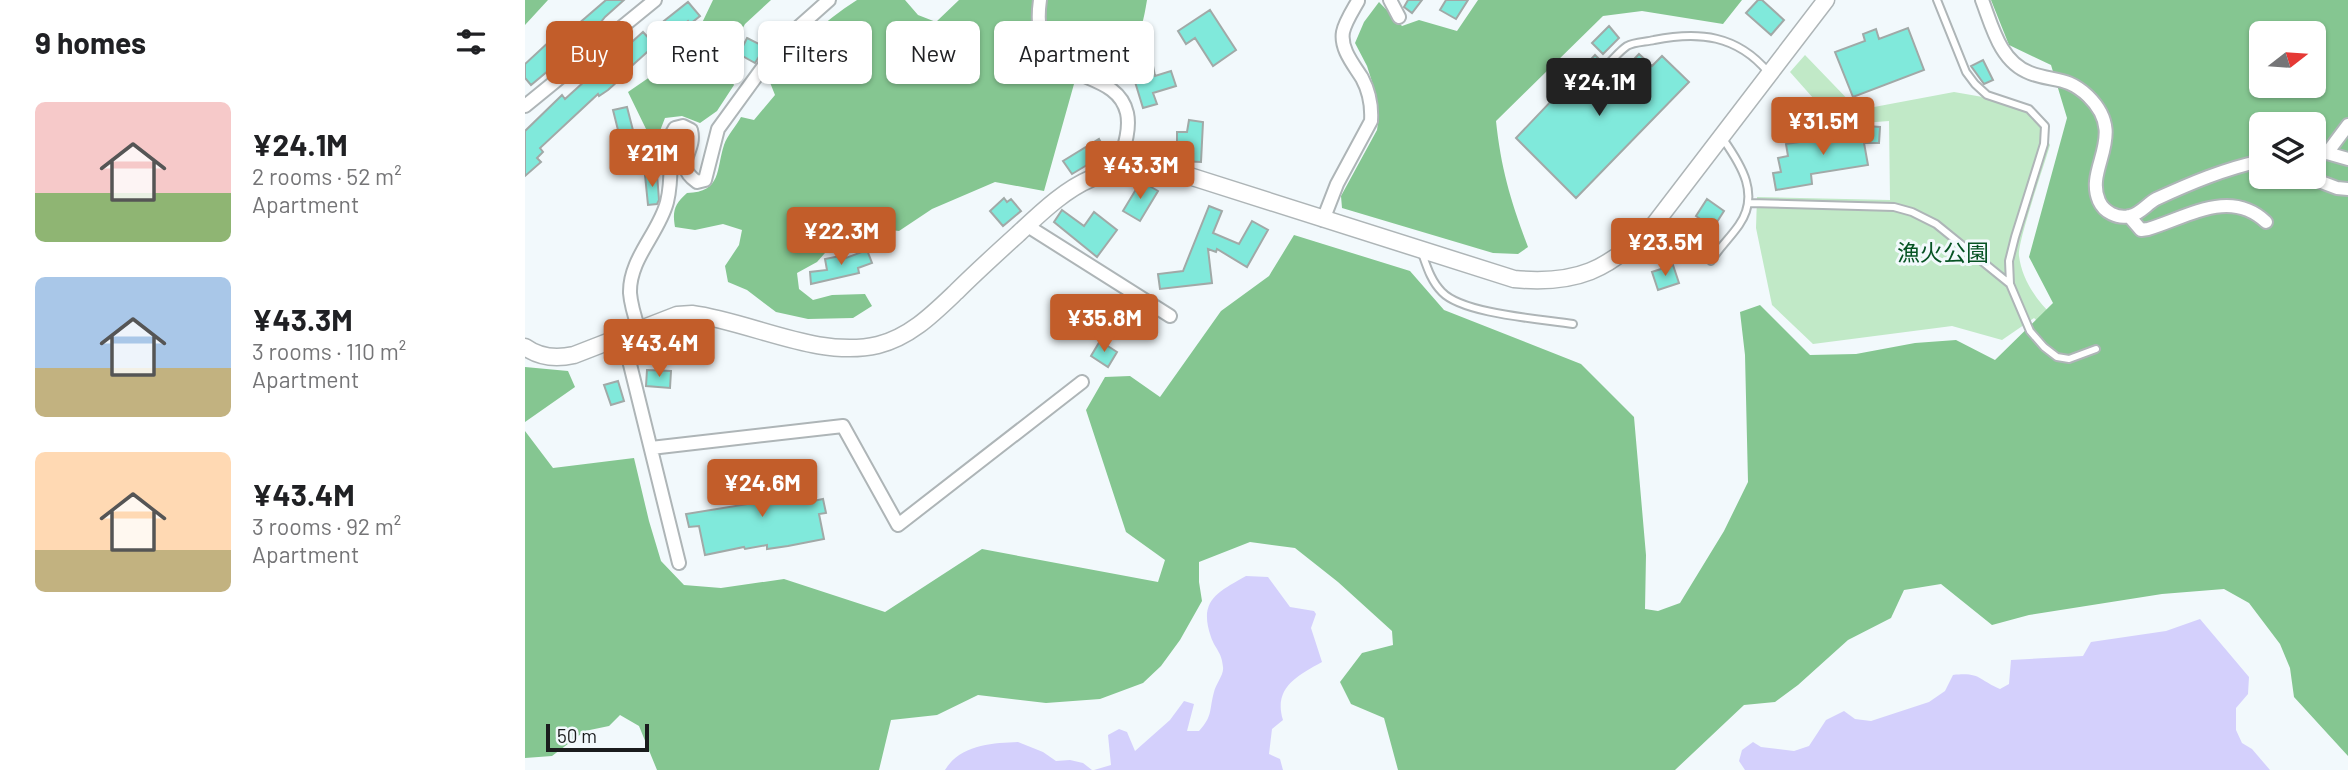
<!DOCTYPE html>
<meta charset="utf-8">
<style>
body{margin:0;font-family:Barlow,"Noto Sans JP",sans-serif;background:#f6f6f6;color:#202124;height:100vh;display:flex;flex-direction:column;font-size:26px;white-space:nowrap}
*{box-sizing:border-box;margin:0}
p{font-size:23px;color:#757577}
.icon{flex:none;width:38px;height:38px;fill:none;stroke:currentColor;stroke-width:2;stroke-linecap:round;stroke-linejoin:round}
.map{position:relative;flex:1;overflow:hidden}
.drawer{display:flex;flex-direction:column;background:#fff;width:525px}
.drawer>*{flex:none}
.hud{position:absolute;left:21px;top:21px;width:665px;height:63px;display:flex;gap:14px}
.needle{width:46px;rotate:73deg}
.controls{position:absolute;left:1724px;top:21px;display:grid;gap:14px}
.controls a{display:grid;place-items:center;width:77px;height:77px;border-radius:10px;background:#fff;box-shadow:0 2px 5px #0004;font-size:35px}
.scale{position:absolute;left:21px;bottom:18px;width:103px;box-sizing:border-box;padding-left:7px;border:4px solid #1a1c1d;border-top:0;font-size:19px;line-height:24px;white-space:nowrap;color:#1a1c1d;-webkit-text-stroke:5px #f2f9fc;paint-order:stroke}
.price{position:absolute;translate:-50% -60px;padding:0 16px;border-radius:7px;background:#c25d2a;color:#fff;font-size:23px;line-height:46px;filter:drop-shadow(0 2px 4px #0008)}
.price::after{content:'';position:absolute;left:50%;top:42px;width:21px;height:16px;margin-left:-10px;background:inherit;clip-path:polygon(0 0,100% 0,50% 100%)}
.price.selected{background:#222;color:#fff}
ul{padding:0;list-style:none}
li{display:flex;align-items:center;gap:21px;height:175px;padding:0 35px}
li span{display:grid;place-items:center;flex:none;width:196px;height:140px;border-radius:10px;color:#555}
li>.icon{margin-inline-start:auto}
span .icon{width:84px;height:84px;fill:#fffc;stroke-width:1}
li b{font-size:30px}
h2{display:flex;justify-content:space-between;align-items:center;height:84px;padding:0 35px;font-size:30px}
.chip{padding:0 24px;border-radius:10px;background:#fff;box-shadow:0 2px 5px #0004;font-size:24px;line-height:63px}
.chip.selected{background:#c25d2a;color:#fff}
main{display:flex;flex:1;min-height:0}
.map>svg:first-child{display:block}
.green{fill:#c1e9c7}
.forest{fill:#85c691;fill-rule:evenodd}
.water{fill:#d4d0fc}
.building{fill:#80e9db;stroke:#a1a9a7;stroke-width:2}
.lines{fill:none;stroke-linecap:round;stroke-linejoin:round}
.service-casing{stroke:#aeb5b7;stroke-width:10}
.minor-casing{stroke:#aeb5b7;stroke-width:16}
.tertiary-casing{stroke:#aeb5b7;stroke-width:19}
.service{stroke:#fff;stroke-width:6}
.minor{stroke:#fff;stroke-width:12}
.tertiary{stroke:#fff;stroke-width:16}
.labels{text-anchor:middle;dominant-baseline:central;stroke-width:6;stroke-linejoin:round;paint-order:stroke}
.park-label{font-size:23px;fill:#065323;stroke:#f2f9fc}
</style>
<main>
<section class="drawer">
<h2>9 homes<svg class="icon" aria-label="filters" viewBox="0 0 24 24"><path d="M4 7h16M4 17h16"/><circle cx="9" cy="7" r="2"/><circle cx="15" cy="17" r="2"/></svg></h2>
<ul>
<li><span style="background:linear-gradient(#f6c9c9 65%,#8fb573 0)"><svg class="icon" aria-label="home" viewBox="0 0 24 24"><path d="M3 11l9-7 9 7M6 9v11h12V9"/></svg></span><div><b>¥24.1M</b><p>2 rooms · 52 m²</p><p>Apartment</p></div></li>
<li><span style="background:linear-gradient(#a9c7e8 65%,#c2b280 0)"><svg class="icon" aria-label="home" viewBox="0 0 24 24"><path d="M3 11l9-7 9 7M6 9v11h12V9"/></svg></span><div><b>¥43.3M</b><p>3 rooms · 110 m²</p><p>Apartment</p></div></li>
<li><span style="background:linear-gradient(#ffd9b3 70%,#c2b280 0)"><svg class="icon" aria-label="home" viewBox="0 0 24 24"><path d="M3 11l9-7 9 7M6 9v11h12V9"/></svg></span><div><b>¥43.4M</b><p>3 rooms · 92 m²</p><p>Apartment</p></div></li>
</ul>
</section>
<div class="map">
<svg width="1823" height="770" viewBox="0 0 1823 770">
<rect width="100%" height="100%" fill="#f2f9fc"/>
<path class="green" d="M1280,55L1333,110L1429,92L1475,100L1500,111L1514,122L1525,145C1520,163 1492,243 1494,256C1497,280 1512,301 1529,317L1528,336L1509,318L1477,340L1427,326L1288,344L1247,305L1231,228L1232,197L1365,200L1364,121L1312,125L1265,72Z"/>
<path class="forest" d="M0,0H23L0,25Z
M188,0H246L220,24L199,63L209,85L192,111L175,123L157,116L140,118L133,136L122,131L103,92L164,50Z
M332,0H380L393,15L411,22L434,0H622C616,38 609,54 572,67L552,60L549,84L519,191L470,182L407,209L374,231L348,228L325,245L300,253L292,262L272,273L274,289L288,300L307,295L340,294L347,306L328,318L283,319L251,312L222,290L203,282L200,266L214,245L217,230L198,224L170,230L150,227C147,210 150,204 162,193C197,192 191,169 199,145C202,136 211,126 216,117L229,120L250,95L244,80C270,49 297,22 332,0Z
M953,0H1217L1198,24L1117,11L1078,16L971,121C976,169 986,202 1003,247L993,254L968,253L817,208L816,196L852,130L854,116L850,91L842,66L830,43L839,22L854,2L877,26L894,20L932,31Z
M1466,0H1823V756L1769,697L1765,668L1755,644L1724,603L1699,589L1637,594L1504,615L1467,625L1416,584L1379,590L1366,618L1323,640L1273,685L1250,702L1219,705L1150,770H873L859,718L826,704L815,682L837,653L868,645L867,631L813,582L770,548L725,542L674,562V582L677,601L655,640L636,666L618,683L575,699L521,703L453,695L412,715L366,720L354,770H132L114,726L95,715L84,726L60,731L27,756L0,758V431L28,468L109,458L124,521L136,561L159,585L196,588L259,579L360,612L457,549L633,582L640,560L601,532L561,410L580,377L605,376L635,397L696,311L744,276L769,235L885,271L919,310L1056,364L1109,417L1121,555L1120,609L1133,611L1155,603L1199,531L1223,482L1220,355L1215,312L1235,305L1285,355L1331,354L1390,343L1431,340L1470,360L1528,303L1504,257L1542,118L1526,65L1484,45ZM1736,33H1788V86H1736ZM1736,124H1788V177H1736Z
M0,367L43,371L50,387L0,422Z"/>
<path class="water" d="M721,576L743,577L765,607L789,611L791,614L786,628L797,662C772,676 748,688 758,720L747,729L744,754L755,759L758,770H569L586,765L583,735L594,729L602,732L610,751L645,720L659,701L669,704L662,731H674C688,716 684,710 689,692C691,683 699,675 698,667C697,652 690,649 686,637C673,600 693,592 721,576Z
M1675,619L1724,677L1723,694L1711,708V730L1717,743L1727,749L1745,770H1220L1214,761L1217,750L1228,742L1236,747L1269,751L1284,746L1301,720L1319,711L1330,719L1346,721L1404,702L1420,691L1428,675C1456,672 1453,680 1475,689L1484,684L1486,660L1558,656L1566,642L1641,631Z
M493,742L518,752L531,761L545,760L558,763L567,770H420C435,745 467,743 493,742Z"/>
<path class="building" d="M81,0H99L80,17L76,22L79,25L57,45L49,52L48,50L6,85L0,78V64L41,26L45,31Z
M883,0H897L887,13L879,7Z
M921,0H943L931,19L915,10Z
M1233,0H1237L1259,20L1246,35L1221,13Z
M163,2L175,16L165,24L163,21L149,33L139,21Z
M685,10L711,50L688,66L670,38L661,44L653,31Z
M1084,26L1094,38L1078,54L1067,43Z
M1383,28L1399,70L1328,97L1310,52L1340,41L1338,34L1351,29L1354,39Z
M118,32L130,45L100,72L102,73L83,90L74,96L73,94L15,148L18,152L12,158L16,162L0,176V131L37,95L40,99L61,80L60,78L76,64L74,61L84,53L89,58Z
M222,38L240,47L230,63L214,54Z
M1114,54L1127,66L1137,56L1164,82L1051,198L991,138L1070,55L1092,77Z
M1458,60L1468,80L1459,84L1446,66Z
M628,66L630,76L646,71L651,86L628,93L632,104L618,108L607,72Z
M102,107L110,138L96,142L88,110Z
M664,120L678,122L676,162L655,161V143H652V132H662Z
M1342,126L1355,127L1354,143H1339L1343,165L1286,174L1287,184L1251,190L1248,173L1256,172L1253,158L1263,156L1261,144L1341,132Z
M574,139L582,153L547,174L538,161Z
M132,174L134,200L132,204L123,205L120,175Z
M616,181L633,191L615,221L598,211Z
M479,198L482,202L486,199L496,211L478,226L465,211Z
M1182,199L1199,211L1188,228L1171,216Z
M684,206L697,211L688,233L714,244L727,221L743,230L722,267L692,249L691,252L683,249L687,283L635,289L633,274L658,271Z
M537,210L559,226L569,212L592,230L572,257L529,222Z
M342,250L347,263L333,268L334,273L286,284L285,272L302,270L300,259L320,255L321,258Z
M1148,265L1154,283L1133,290L1127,272Z
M575,341L592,352L583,367L566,356Z
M122,370L146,371L145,388L121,386Z
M93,381L99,401L86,405L79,385Z
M275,476L279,503L298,499L301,513L294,514L299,539L263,546L242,549V545L220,549L219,547L180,555L174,526L164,527L161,514L223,504L219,481L242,477L243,481Z"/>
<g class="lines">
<defs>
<path id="service" d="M1412,0L1441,72L1450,84L1462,95L1504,109L1520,126L1519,144L1490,237L1484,261L1485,284
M1086,61C1091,56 1096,50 1102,46C1109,42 1121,42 1129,40C1174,31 1212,35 1243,72
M1225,203L1369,207L1387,212L1411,224L1485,284L1505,331L1519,347L1532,357L1544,359L1571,349
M897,253C902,267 906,281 917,292C938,314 1016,319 1048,324
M1186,261C1194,248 1205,238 1214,225C1235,195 1217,166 1198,139"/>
<path id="minor" d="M515,0C502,92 590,61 602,113C606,131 597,153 592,171
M865,0L874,17
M1457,0C1467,26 1475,62 1505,73C1529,82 1542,76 1563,96C1604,136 1559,167 1574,201C1579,212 1592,219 1605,216C1615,214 1622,204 1631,199C1666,183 1699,169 1736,161
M0,106L130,0
M1802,153L1823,159
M1788,156L1802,153L1823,125
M1783,177L1812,188L1823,189
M1604,216L1616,230L1623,229C1663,217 1705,188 1741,222
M798,220L812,184L846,121C847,106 844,91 837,78C829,65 815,49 818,32C820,22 828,10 833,1
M501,225L645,316
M114,330C110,318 106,306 105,293C104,259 134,233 142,202C147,182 146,157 145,137L150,128L158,126L166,130C172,153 146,163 172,182L180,180L193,129L241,63L268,32L304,0
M98,336L154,563
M126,448L318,426L373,525L557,382"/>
<path id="tertiary" d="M0,347C15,358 31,359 49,355L152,315L167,314C227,322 293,359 353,345C385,337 408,314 431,292C451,272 472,253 493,234C549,181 577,159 658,174L989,279C1052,285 1083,270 1128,226L1301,0"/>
</defs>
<use href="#service" class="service-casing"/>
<use href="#minor" class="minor-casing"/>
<use href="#tertiary" class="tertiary-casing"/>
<use href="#service" class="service"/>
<use href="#minor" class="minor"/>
<use href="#tertiary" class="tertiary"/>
</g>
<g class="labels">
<g class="park-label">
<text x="1418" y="252">漁火公園</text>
</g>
</g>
</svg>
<div class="controls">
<a><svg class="needle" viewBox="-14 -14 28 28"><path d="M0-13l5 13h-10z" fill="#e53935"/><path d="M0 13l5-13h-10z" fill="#757577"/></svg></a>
<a><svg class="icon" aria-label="layers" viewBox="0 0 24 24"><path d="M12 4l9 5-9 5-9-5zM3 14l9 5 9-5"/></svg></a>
</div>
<div class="scale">50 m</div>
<b class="price selected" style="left:1074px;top:118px">¥24.1M</b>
<b class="price" style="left:1298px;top:157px">¥31.5M</b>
<b class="price" style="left:127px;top:189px">¥21M</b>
<b class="price" style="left:615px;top:201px">¥43.3M</b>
<b class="price" style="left:316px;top:267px">¥22.3M</b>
<b class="price" style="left:1140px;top:278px">¥23.5M</b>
<b class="price" style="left:579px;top:354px">¥35.8M</b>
<b class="price" style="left:134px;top:379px">¥43.4M</b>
<b class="price" style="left:237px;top:519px">¥24.6M</b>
<div class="hud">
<a class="chip selected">Buy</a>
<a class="chip">Rent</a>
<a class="chip">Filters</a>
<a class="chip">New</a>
<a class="chip">Apartment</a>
</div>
</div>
</main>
